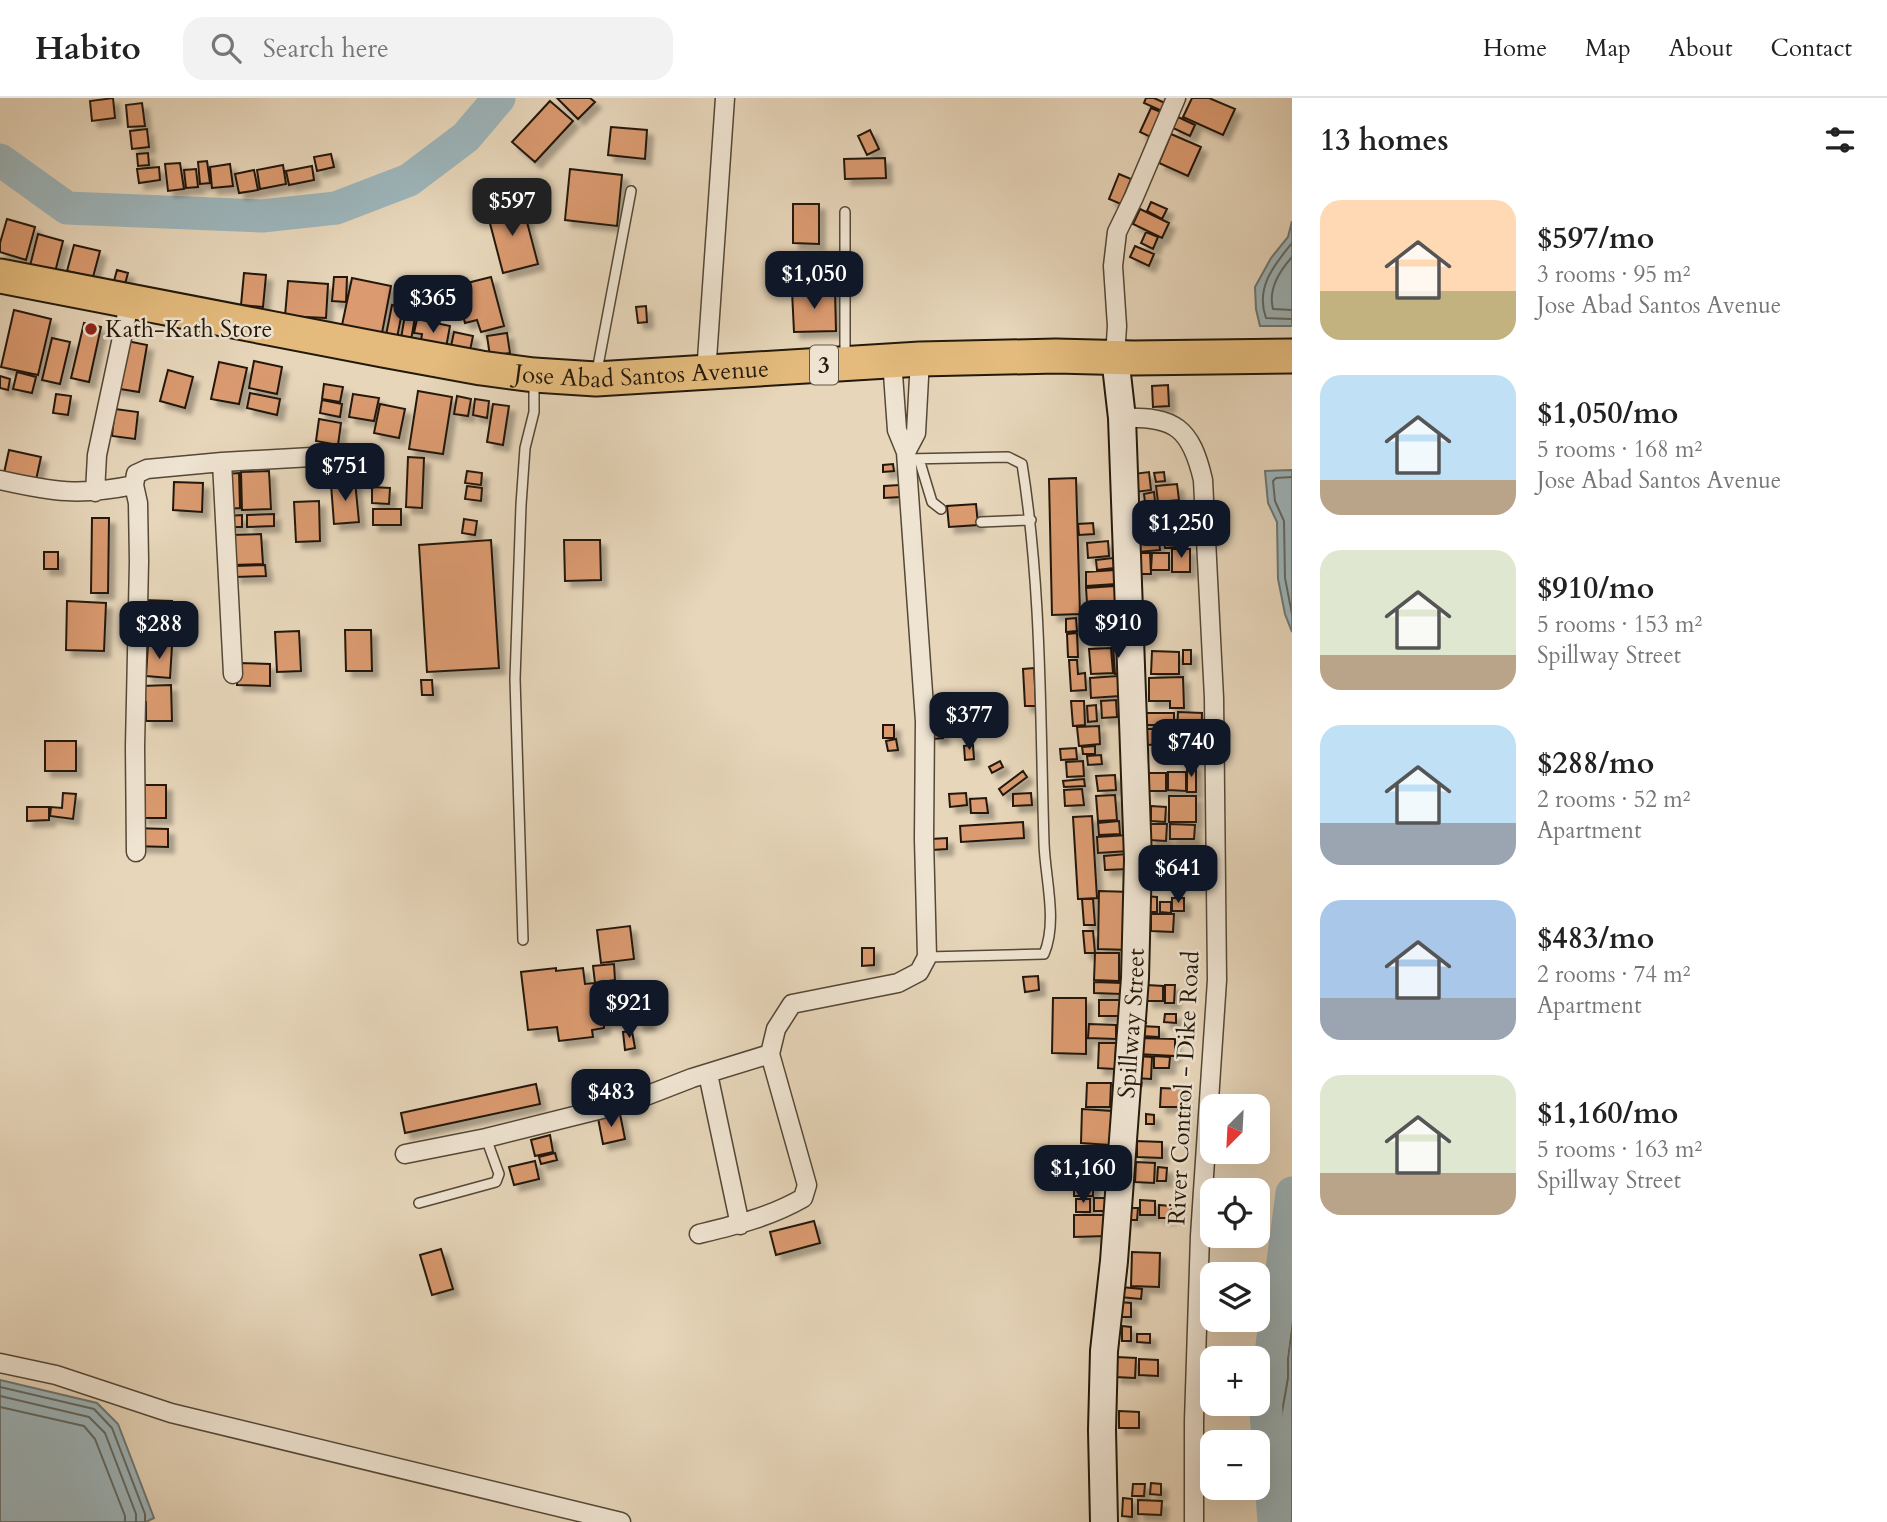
<!DOCTYPE html>
<meta charset="utf-8">
<style>
body{margin:0;font-family:Cardo,serif;background:#f2f2f2;color:#222;height:100vh;display:flex;flex-direction:column;font-size:26px;white-space:nowrap}
*{box-sizing:border-box;margin:0}
p{font-size:23px;color:#767676}
.icon{flex:none;width:38px;height:38px;fill:none;stroke:currentColor;stroke-width:2;stroke-linecap:round;stroke-linejoin:round}
.map{position:relative;flex:1;overflow:hidden}
.panel{display:flex;flex-direction:column;background:#fff;width:595px}
.panel>*{flex:none}
.needle{width:46px;rotate:204deg}
.fabs{position:absolute;left:1200px;top:996px;display:grid;gap:14px}
.fabs a{display:grid;place-items:center;width:70px;height:70px;border-radius:14px;background:#fff;box-shadow:0 7px 28px #0002;font-size:35px}
.price{position:absolute;translate:-50% -60px;padding:0 16px;border-radius:14px;background:#111827;color:#fff;font-size:23px;line-height:46px;filter:drop-shadow(0 2px 4px #0008)}
.price::after{content:'';position:absolute;left:50%;top:42px;width:21px;height:16px;margin-left:-10px;background:inherit;clip-path:polygon(0 0,100% 0,50% 100%)}
.price.current{background:#222;color:#fff}
ul{padding:0;list-style:none}
li{display:flex;align-items:center;gap:21px;height:175px;padding:0 28px}
li span{display:grid;place-items:center;flex:none;width:196px;height:140px;border-radius:21px;color:#555}
li>.icon{margin-inline-start:auto}
span .icon{width:84px;height:84px;fill:#fffc;stroke-width:1}
li b{font-size:30px}
h2{display:flex;justify-content:space-between;align-items:center;height:84px;padding:0 28px;font-size:30px}
header{display:flex;align-items:center;gap:42px;box-sizing:border-box;height:98px;padding:0 35px;background:#fff;border-bottom:2px solid #e0e0e0}
header strong{font-size:33px}
nav{display:flex;gap:38px;margin-inline-start:auto;font-size:24px}
.search{width:490px;height:63px;background:#f2f2f2;display:flex;align-items:center;gap:18px;box-sizing:border-box;padding:0 24px;border-radius:21px;color:#767676;font-size:26px}
main{display:flex;flex:1;min-height:0}
.map>svg:first-child{display:block}
.water{fill:#9db6bc;stroke:#6c7775;stroke-width:2}
.lines{fill:none;stroke-linecap:round;stroke-linejoin:round}
.shore{stroke:#606863;stroke-width:2}
.river{stroke:#9db6bc;stroke-width:33}
.building{fill:#db9a70;stroke:#23190a;stroke-width:2;filter:url(#shadow)}
.lane-casing{stroke:#544836;stroke-width:12}
.street-casing{stroke:#544836;stroke-width:21}
.secondary-casing{stroke:#23190a;stroke-width:30}
.highway-casing{stroke:#23190a;stroke-width:37}
.lane{stroke:#efe4d2;stroke-width:9}
.street{stroke:#efe4d2;stroke-width:18}
.secondary{stroke:#efe4d2;stroke-width:26}
.highway{stroke:#e4bb7d;stroke-width:33}
.poi-dot{fill:#8f2418;stroke:#efe4d2;stroke-width:2.5}
.labels{text-anchor:middle;dominant-baseline:central;stroke-width:5;stroke-linejoin:round;paint-order:stroke}
.shield{fill:#efe4d2;stroke:#605646;stroke-width:2}
.shield-label{font-size:23px;font-weight:bold;fill:#23190a}
.poi-label{font-size:24px;fill:#23190a;stroke:#efe4d2;text-anchor:start}
.street-label{font-size:24px;fill:#23190a;stroke:#efe4d2}
</style>
<header>
<strong>Habito</strong>
<div class="search"><svg class="icon" aria-label="search" viewBox="0 0 24 24"><circle cx="10" cy="10" r="6"/><path d="M15 15l6 6"/></svg>Search here</div>
<nav><a>Home</a><a>Map</a><a>About</a><a>Contact</a></nav>
</header>
<main>
<div class="map">
<svg width="1292" height="1424" viewBox="0 0 1292 1424">
<defs>
<filter id="shadow"><feDropShadow dx="6" dy="6" stdDeviation="2" flood-color="#0004"/></filter>
</defs>
<rect width="100%" height="100%" fill="#e7d6ba"/>
<filter id="stains"><feTurbulence type="fractalNoise" baseFrequency=".00286" numOctaves="4"/><feColorMatrix values="0 0 0 0 .2 0 0 0 0 .09 0 0 0 0 .02 0 0 0 .5 -.17"/></filter>
<radialGradient id="worn" r=".72"><stop offset=".6" stop-color="#630" stop-opacity="0"/><stop offset="1" stop-color="#630" stop-opacity=".3"/></radialGradient>
<path class="water" d="M1292,123V228H1260L1256,211L1255,189L1271,160L1288,139Z
M1292,372V534L1285,516L1278,481L1277,424L1268,405L1265,373Z
M1292,1208V1424H1269V1406L1276,1371L1273,1319L1281,1279V1259L1286,1221Z
M0,1282L97,1305L118,1326L154,1420L146,1424H0Z"/>
<g class="lines">
<path class="shore" d="M1292,145C1274,167 1255,190 1266,220L1292,221
M1292,159C1279,174 1268,191 1273,211L1292,212
M1292,379L1276,380L1273,383L1275,403L1284,423L1285,480L1292,516
M0,1289L94,1311L112,1330L145,1416V1424
M0,1298L89,1319L105,1335L136,1416V1424
M0,1309L84,1328L95,1341L125,1418V1424
M1276,1424V1406L1283,1371L1281,1320L1288,1280V1260L1292,1230"/>
<path class="river" d="M0,62L67,110L262,118L336,110L409,82L466,39L499,0
M1274,1424L1265,1301L1292,1095"/>
</g>
<path class="building" d="M113,0L115,20L92,23L90,3Z
M557,0H590L595,4L578,21Z
M1146,0H1154L1165,5L1162,13L1144,5Z
M1192,0H1209L1235,11L1223,37L1183,19Z
M550,3L573,23L535,64L512,44Z
M142,5L145,28L128,29L126,7Z
M1151,10L1166,16L1155,41L1140,34Z
M1178,19L1195,27L1190,38L1173,30Z
M611,29L647,32L645,61L608,57Z
M147,31L149,49L132,51L130,33Z
M870,32L879,51L867,57L858,38Z
M1171,36L1201,49L1188,78L1159,65Z
M148,55L149,67L138,68L137,56Z
M331,56L334,69L317,73L314,59Z
M885,60L886,80L845,81L844,61Z
M207,63L210,85L200,86L198,64Z
M180,65L184,91L168,93L165,66Z
M230,66L233,88L212,90L210,69Z
M283,67L286,86L260,91L257,72Z
M312,68L314,82L289,87L286,73Z
M159,69L160,82L139,85L137,71Z
M196,71L198,89L186,90L184,72Z
M570,71L622,77L617,128L565,122Z
M254,72L258,92L239,95L235,76Z
M1119,76L1131,81L1121,106L1109,101Z
M1151,104L1167,111L1162,121L1147,113Z
M522,105L538,166L503,175L487,114Z
M793,106H819V146L793,145Z
M1140,111L1169,125L1162,140L1133,126Z
M7,121L35,129L26,162L0,154V145Z
M1146,134L1158,139L1153,151L1141,145Z
M38,136L63,143L54,178L29,172Z
M74,147L100,153L93,179L67,173Z
M1135,148L1154,156L1149,168L1130,159Z
M117,172L128,175L123,193L112,190Z
M244,175L266,177L263,209L241,207Z
M334,179H347L346,204L332,203Z
M491,179L504,228L481,234L477,222L465,225L455,188Z
M352,180L391,188L382,235L342,227Z
M288,183L328,186L326,220L285,218Z
M835,192L836,233L794,234L792,193Z
M392,207L403,209L396,245L385,242Z
M646,208L647,224L638,225L636,209Z
M14,212L51,221L38,277L1,269Z
M405,217L415,219L410,248L400,246Z
M417,221L450,228L445,255L420,249L422,236L414,235Z
M84,225L101,229L89,284L71,280Z
M454,234L473,238L469,257L450,253Z
M507,235L510,255L490,258L487,238Z
M52,240L70,244L60,286L42,282Z
M122,242L147,247L139,294L114,290Z
M254,263L282,269L277,296L249,290Z
M219,264L247,270L239,306L211,301Z
M168,272L193,279L185,310L160,303Z
M17,274L36,279L32,295L13,291Z
M0,278L10,281L8,292L0,290Z
M324,286L343,289L340,304L322,301Z
M1168,287L1169,308L1153,309L1152,288Z
M418,293L452,299L443,356L409,351Z
M250,295L280,301L277,317L247,310Z
M56,296L71,298L68,317L53,315Z
M353,296L379,300L374,323L349,319Z
M457,298L471,301L468,318L454,316Z
M475,301L489,303L487,320L473,317Z
M322,302L342,306L340,319L320,315Z
M380,306L405,311L399,340L374,335Z
M493,306L509,308L503,347L487,344Z
M115,311L138,314L135,341L112,338Z
M319,321L341,325L338,347L316,343Z
M360,349L362,366L320,369L319,352Z
M9,352L41,359L36,382L4,375Z
M408,359L424,360L422,410L406,409Z
M893,366L894,373L883,374V367Z
M269,373L271,411L242,412L241,374Z
M467,373L482,375L481,387L465,385Z
M1149,374L1151,392L1135,394L1133,376Z
M1164,374L1165,383L1156,384L1154,375Z
M239,375L240,410L227,411L225,376Z
M1076,380L1080,516L1052,517L1049,381Z
M355,383L359,424L334,426L331,386Z
M174,384L203,385L202,414L173,412Z
M1177,386L1179,402L1158,404L1156,388Z
M899,387L900,399L884,400V388Z
M467,388L482,390L481,403L465,401Z
M372,389L390,390L389,406L372,405Z
M1154,394L1155,403L1145,404L1144,396Z
M319,403L320,443L296,444L294,404Z
M976,406L978,427L949,429L947,408Z
M373,411H401V427H373Z
M274,416V428L247,429V417Z
M242,417V429H227V418Z
M92,420H109L108,495H91Z
M464,421L477,423L475,437L462,435Z
M1093,425L1094,436L1079,437L1078,426Z
M261,436L263,466L232,467L230,437Z
M491,442L499,570L427,574L419,447Z
M564,442H600L601,482L565,483Z
M1159,442L1160,452L1137,454L1136,443Z
M1176,442L1177,449L1165,450L1164,443Z
M1108,443L1109,458L1088,460L1087,445Z
M1172,451H1190V474H1172Z
M44,454H58V471H44Z
M1132,455H1150L1151,476H1133Z
M1152,455H1169V472H1151Z
M1113,460L1114,470L1097,472L1096,462Z
M265,467L266,478L235,479V468Z
M1115,472L1116,486L1086,488V474Z
M1115,488L1116,503L1087,505L1086,490Z
M142,502L172,503L169,540L140,538Z
M67,503L106,505L104,553L66,552Z
M1112,506L1113,520L1088,522L1087,508Z
M1076,520L1077,533L1066,534V521Z
M1114,525L1115,544L1101,545L1100,526Z
M1097,528L1098,546H1089L1088,529Z
M345,532H371L372,573H346Z
M299,533L301,573L277,574L275,534Z
M1077,535L1078,559H1068L1067,536Z
M148,546L172,548L170,580L146,578Z
M1113,548H1122L1124,575L1115,576Z
M1111,550L1113,575L1091,576L1089,551Z
M1183,552H1191V566H1183Z
M1152,553L1179,554V576H1151Z
M1069,562H1077L1078,576L1085,575L1086,592L1071,593Z
M238,565L270,566V588L237,587Z
M1034,570L1036,608H1025L1023,571Z
M1118,578L1120,598L1091,600L1090,580Z
M1183,579L1184,610H1170V603H1149V580Z
M421,582H432L433,597H422Z
M171,587L172,623H146V604H141L140,588Z
M1116,602L1117,619L1102,620L1101,603Z
M1071,603H1084L1085,627L1073,628Z
M1096,607L1097,623L1088,624L1087,608Z
M1178,614L1202,615L1201,659L1176,658Z
M1143,615H1174V627H1143Z
M940,622L943,640L934,641L931,623Z
M883,627H894V640H883Z
M1099,628L1100,646L1079,648L1077,629Z
M1147,631H1163L1162,646L1147,647Z
M1165,631H1174V646H1165Z
M896,641L898,652L888,653L886,643Z
M45,643H76V673H45Z
M973,647L974,661L965,662L964,648Z
M1095,648V656H1083L1082,649Z
M1076,650L1077,661L1061,662L1060,651Z
M1101,657L1102,666L1088,667L1087,658Z
M1000,663L1003,669L992,675L989,669Z
M1083,663L1084,678L1067,679L1066,664Z
M1187,667L1196,668V694H1187Z
M1023,673L1027,679L1003,697L999,691Z
M1168,674H1186V693L1168,692Z
M1148,675H1166V693H1149Z
M1115,677L1116,692L1098,693L1096,678Z
M1084,681L1085,688L1064,689L1063,683Z
M143,687H166V720H142Z
M1082,691L1084,707L1065,708L1064,692Z
M63,695L76,696L73,721L50,718L51,709L62,710Z
M966,695L967,707L950,709L949,696Z
M1031,695L1032,707L1013,708V696Z
M1115,697L1117,722L1098,723L1096,698Z
M1169,698H1196V724H1169Z
M986,700L988,715H971L970,701Z
M1151,708L1166,709L1165,724L1151,723Z
M27,709H49V722L27,723Z
M1092,718L1097,800L1078,801L1073,719Z
M1119,723L1120,736L1099,737L1098,725Z
M1023,724L1024,740L961,744L960,728Z
M1149,726H1167L1166,743L1149,742Z
M1170,726L1195,727L1194,741H1170Z
M133,730L168,731V749L132,748Z
M1128,737L1129,753L1098,755L1097,739Z
M947,740V751L932,752L931,741Z
M1127,756L1128,771L1105,772L1104,758Z
M1154,764L1171,765V783H1154Z
M1099,793L1131,794L1130,852L1098,851Z
M1143,798L1157,799V814H1142Z
M1172,800H1184V813H1172Z
M1082,801H1093L1095,827H1084Z
M1160,804H1171V815L1160,814Z
M1151,816H1174L1173,834L1151,833Z
M630,828L634,861L601,865L597,832Z
M1083,833H1093L1095,855H1085Z
M862,850H874V867L862,868Z
M1095,855H1119V883L1094,882Z
M614,866L615,882L595,885L593,868Z
M556,870V873L583,870L585,886L615,883L617,902H623L625,921L604,923V930L592,932L593,939L559,943L557,929L528,932L521,874Z
M1038,878L1039,892L1025,894L1023,879Z
M1094,884L1122,885V896L1094,895Z
M1147,887L1163,888V903H1147Z
M1165,887H1175L1174,905H1165Z
M636,896L638,907L628,908L627,897Z
M1053,900H1086V956L1052,955Z
M1099,902H1121V918H1099Z
M647,910L649,926L638,927L636,911Z
M1165,916H1176V925L1164,924Z
M1089,926L1116,927V941L1088,940Z
M1141,928L1159,929V939L1141,938Z
M632,933L635,950L625,952L623,934Z
M1137,940L1175,941V958L1137,956Z
M1099,945H1116L1115,971L1098,970Z
M1136,958L1152,959L1151,981L1135,980Z
M1154,958L1170,959L1169,970H1154Z
M1087,985H1111L1110,1009H1086Z
M536,986L540,1006L405,1035L401,1015Z
M1161,990L1183,991V1009H1160Z
M1082,1011L1112,1013L1110,1047L1081,1045Z
M620,1016L625,1041L603,1046L598,1020Z
M1146,1016L1154,1017V1026H1146Z
M550,1037L553,1054L535,1058L531,1042Z
M1137,1043L1162,1044V1060L1137,1059Z
M1077,1051H1085V1076H1076Z
M1087,1051L1110,1052V1078L1087,1077Z
M555,1055L557,1062L541,1066L539,1059Z
M535,1063L539,1081L514,1087L509,1069Z
M1136,1064L1155,1065L1154,1085L1135,1084Z
M1158,1069L1167,1070L1166,1083H1157Z
M1074,1083H1093V1098H1074Z
M1094,1100H1106V1113H1094Z
M1076,1101H1090V1114H1076Z
M1140,1102L1155,1103V1117H1140Z
M1159,1107L1171,1108V1120H1159Z
M1128,1110H1138L1137,1122H1128Z
M1074,1117H1105L1106,1138L1074,1139Z
M814,1123L820,1145L776,1157L770,1134Z
M441,1151L453,1191L432,1197L420,1157Z
M1132,1154L1160,1155L1159,1189L1131,1188Z
M1121,1189L1142,1191L1141,1201L1120,1199Z
M1119,1204L1131,1205V1219H1118Z
M1122,1228L1131,1229V1243H1122Z
M1137,1236H1150V1245L1137,1244Z
M1116,1259L1136,1260L1135,1280L1115,1279Z
M1139,1261L1158,1262V1278L1139,1277Z
M1119,1313L1139,1314V1330H1119Z
M1151,1385L1161,1386V1397L1150,1396Z
M1133,1386H1145L1144,1398H1132Z
M1123,1400L1132,1401V1419L1122,1418Z
M1138,1402L1162,1403L1161,1417L1138,1416Z"/>
<g class="lines">
<defs>
<path id="lane" d="M845,259V114
M597,273L631,93
M906,361L1008,359L1022,366C1042,491 1040,619 1044,745C1045,780 1058,823 1044,856L927,859
M919,361L932,404L941,411
M981,424L1031,422
M523,842L515,581L521,407L525,350L534,314V281
M419,1105L496,1084L499,1076L486,1040"/>
<path id="street" d="M1115,259L1117,228L1113,168L1117,134L1134,99L1176,0
M706,276L725,0
M1122,320C1175,318 1191,330 1203,382L1214,600L1217,882L1200,1138L1194,1323V1424
M906,354L916,335L920,261
M222,364L233,576
M0,382C53,394 80,398 134,387
M95,394L97,357L130,202
M136,754L135,648L139,463L138,405L134,387L136,376L147,371L222,364L312,359
M708,976L740,1127
M405,1056L486,1040L630,1004L692,980L770,956
M699,1136C736,1127 770,1119 803,1100L807,1087L770,956L776,931L792,906L898,885L919,874L927,859L924,741L925,623L906,354L897,332L892,262
M0,1265L56,1277L171,1315L621,1424"/>
<g id="secondary">
<path id="s1" d="M1104,1424L1102,1332L1104,1253L1114,1163L1135,880L1138,761L1122,320L1115,259"/>
</g>
<g id="highway">
<path id="s2" d="M0,178L383,252L481,270L534,277L596,281L920,261L1056,258L1134,260L1292,258"/>
</g>
</defs>
<use href="#lane" class="lane-casing"/>
<use href="#street" class="street-casing"/>
<use href="#secondary" class="secondary-casing"/>
<use href="#highway" class="highway-casing"/>
<use href="#lane" class="lane"/>
<use href="#street" class="street"/>
<use href="#secondary" class="secondary"/>
<use href="#highway" class="highway"/>
</g>
<circle class="poi-dot" cx="91" cy="231" r="7"/>
<g class="labels">
<rect class="shield" x="810" y="247.5" width="28" height="39" rx="5"/>
<g class="shield-label">
<text x="824" y="267">3</text>
</g>
<g class="poi-label">
<text x="105" y="231">Kath-Kath Store</text>
</g>
<g class="street-label">
<text stroke="none"><textPath href="#s2" startOffset="651">Jose Abad Santos Avenue</textPath></text>
<text stroke="none"><textPath href="#s1" startOffset="500">Spillway Street</textPath></text>
<text transform="translate(1184 990) rotate(-87)">River Control - Dike Road</text>
</g>
</g>
<rect width="100%" height="100%" filter="url(#stains)"/>
<rect width="100%" height="100%" fill="url(#worn)"/>
</svg>
<div class="fabs">
<a><svg class="needle" viewBox="-14 -14 28 28"><path d="M0-13l5 13h-10z" fill="#e53935"/><path d="M0 13l5-13h-10z" fill="#767676"/></svg></a>
<a><svg class="icon" aria-label="locate" viewBox="0 0 24 24"><circle cx="12" cy="12" r="6"/><path d="M12 2v4M12 18v4M2 12h4M18 12h4"/></svg></a>
<a><svg class="icon" aria-label="layers" viewBox="0 0 24 24"><path d="M12 4l9 5-9 5-9-5zM3 14l9 5 9-5"/></svg></a>
<a>+</a>
<a>−</a>
</div>
<b class="price current" style="left:512px;top:140px">$597</b>
<b class="price" style="left:814px;top:213px">$1,050</b>
<b class="price" style="left:433px;top:237px">$365</b>
<b class="price" style="left:345px;top:405px">$751</b>
<b class="price" style="left:1181px;top:462px">$1,250</b>
<b class="price" style="left:1118px;top:562px">$910</b>
<b class="price" style="left:159px;top:563px">$288</b>
<b class="price" style="left:969px;top:654px">$377</b>
<b class="price" style="left:1191px;top:681px">$740</b>
<b class="price" style="left:1178px;top:807px">$641</b>
<b class="price" style="left:629px;top:942px">$921</b>
<b class="price" style="left:611px;top:1031px">$483</b>
<b class="price" style="left:1083px;top:1107px">$1,160</b>
</div>
<section class="panel">
<h2>13 homes<svg class="icon" aria-label="filters" viewBox="0 0 24 24"><path d="M4 7h16M4 17h16"/><circle cx="9" cy="7" r="2"/><circle cx="15" cy="17" r="2"/></svg></h2>
<ul>
<li><span style="background:linear-gradient(#ffd9b3 65%,#c2b280 0)"><svg class="icon" aria-label="home" viewBox="0 0 24 24"><path d="M3 11l9-7 9 7M6 9v11h12V9"/></svg></span><div><b>$597/mo</b><p>3 rooms · 95 m²</p><p>Jose Abad Santos Avenue</p></div></li>
<li><span style="background:linear-gradient(#bfe0f5 75%,#b9a48a 0)"><svg class="icon" aria-label="home" viewBox="0 0 24 24"><path d="M3 11l9-7 9 7M6 9v11h12V9"/></svg></span><div><b>$1,050/mo</b><p>5 rooms · 168 m²</p><p>Jose Abad Santos Avenue</p></div></li>
<li><span style="background:linear-gradient(#dfe7d0 75%,#b9a48a 0)"><svg class="icon" aria-label="home" viewBox="0 0 24 24"><path d="M3 11l9-7 9 7M6 9v11h12V9"/></svg></span><div><b>$910/mo</b><p>5 rooms · 153 m²</p><p>Spillway Street</p></div></li>
<li><span style="background:linear-gradient(#bfe0f5 70%,#9aa5b1 0)"><svg class="icon" aria-label="home" viewBox="0 0 24 24"><path d="M3 11l9-7 9 7M6 9v11h12V9"/></svg></span><div><b>$288/mo</b><p>2 rooms · 52 m²</p><p>Apartment</p></div></li>
<li><span style="background:linear-gradient(#a9c7e8 70%,#9aa5b1 0)"><svg class="icon" aria-label="home" viewBox="0 0 24 24"><path d="M3 11l9-7 9 7M6 9v11h12V9"/></svg></span><div><b>$483/mo</b><p>2 rooms · 74 m²</p><p>Apartment</p></div></li>
<li><span style="background:linear-gradient(#dfe7d0 70%,#b9a48a 0)"><svg class="icon" aria-label="home" viewBox="0 0 24 24"><path d="M3 11l9-7 9 7M6 9v11h12V9"/></svg></span><div><b>$1,160/mo</b><p>5 rooms · 163 m²</p><p>Spillway Street</p></div></li>
</ul>
</section>
</main>
